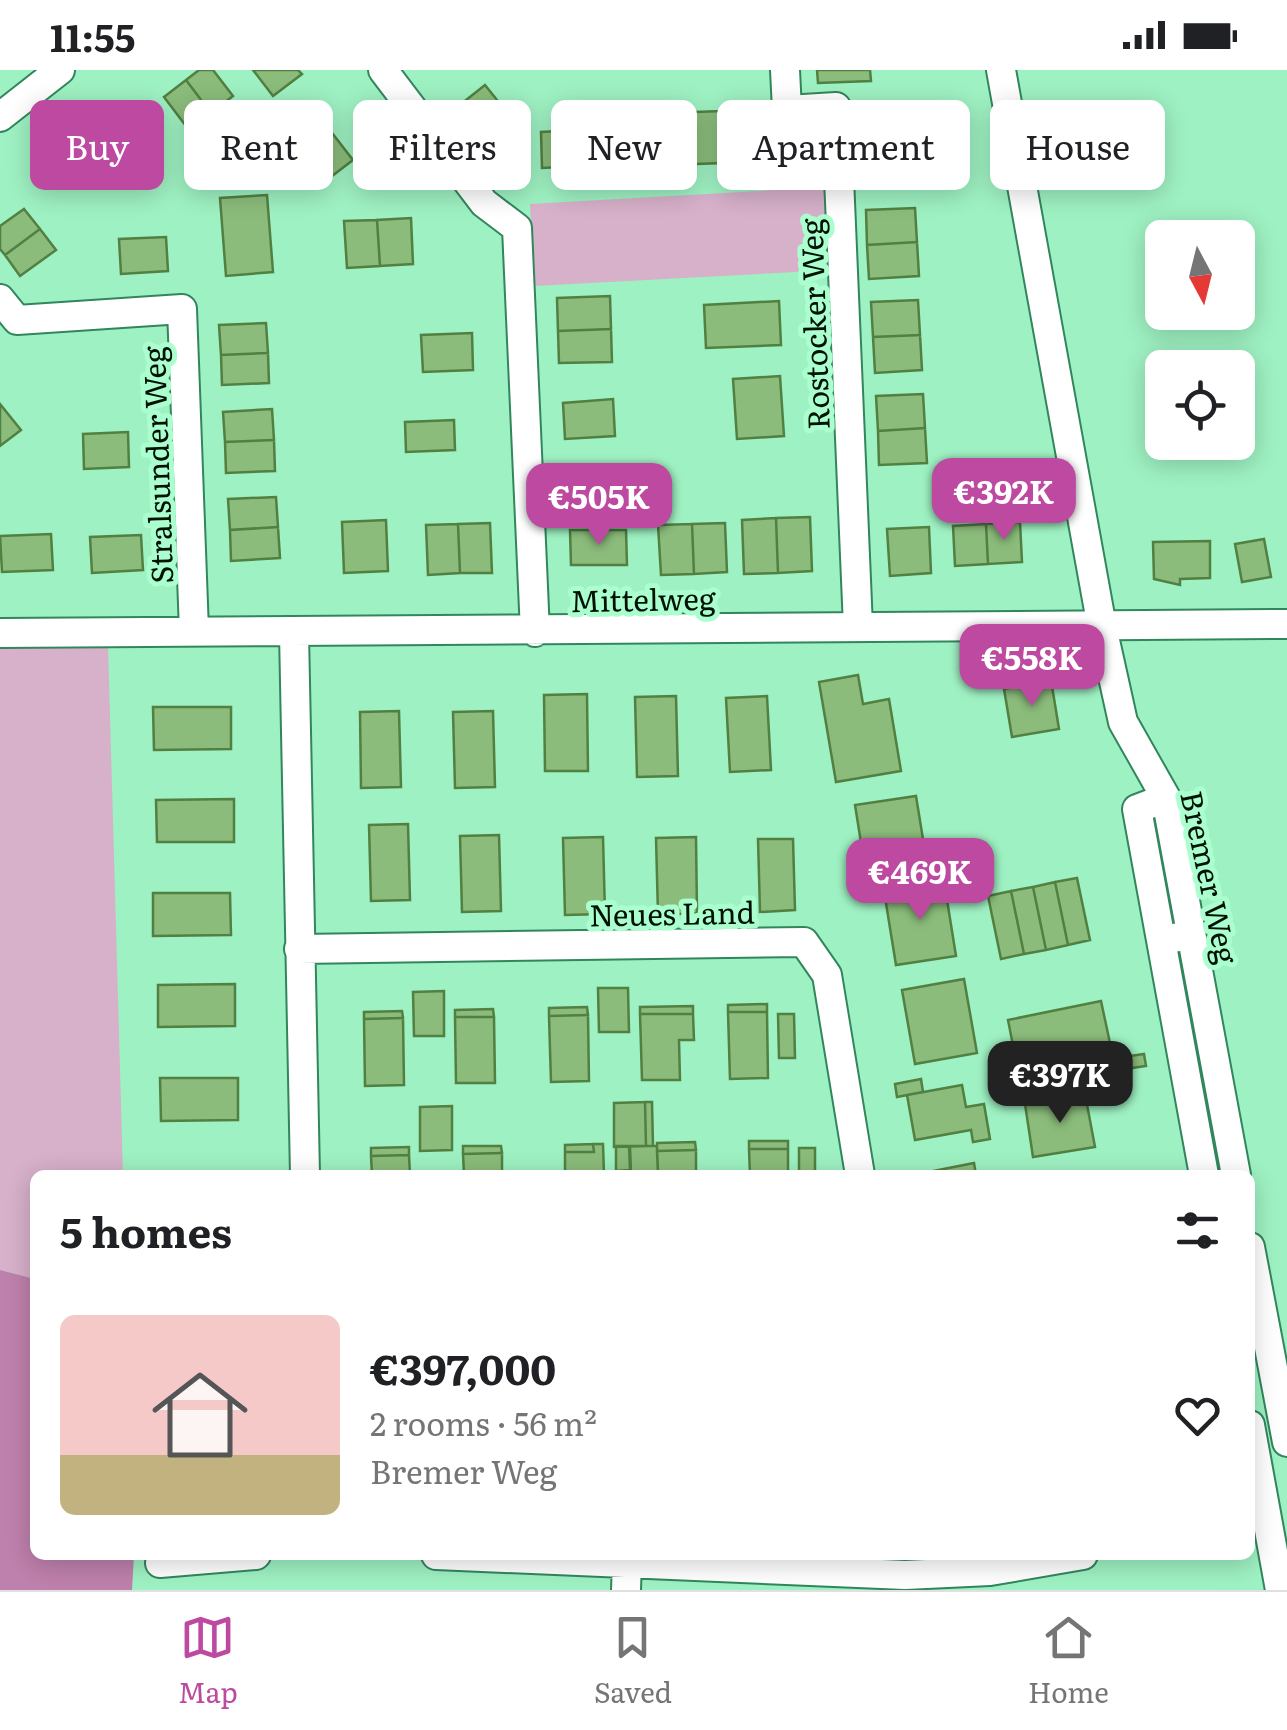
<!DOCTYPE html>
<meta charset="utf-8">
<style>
body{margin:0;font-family:Literata,serif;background:#f2f2f2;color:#202124;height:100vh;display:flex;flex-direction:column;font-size:38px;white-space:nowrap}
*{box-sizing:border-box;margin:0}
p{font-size:32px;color:#757577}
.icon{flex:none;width:55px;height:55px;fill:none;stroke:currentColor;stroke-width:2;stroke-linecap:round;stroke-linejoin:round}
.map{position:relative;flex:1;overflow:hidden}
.drawer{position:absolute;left:30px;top:1100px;width:1225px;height:390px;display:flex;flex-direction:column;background:#fff;border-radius:15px;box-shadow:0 5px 25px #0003}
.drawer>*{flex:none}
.hud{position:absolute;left:30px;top:30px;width:1228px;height:90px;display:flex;gap:20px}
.needle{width:65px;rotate:173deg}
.fabs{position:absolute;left:1145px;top:150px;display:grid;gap:20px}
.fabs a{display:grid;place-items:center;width:110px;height:110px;border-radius:15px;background:#fff;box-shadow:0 5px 25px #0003;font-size:50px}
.price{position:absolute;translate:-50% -85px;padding:0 22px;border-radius:20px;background:#bd49a1;color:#fff;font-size:32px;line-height:65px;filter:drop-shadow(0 2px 5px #0008)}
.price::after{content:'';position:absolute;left:50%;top:60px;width:30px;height:22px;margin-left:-15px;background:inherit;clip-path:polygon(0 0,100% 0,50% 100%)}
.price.current{background:#222;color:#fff}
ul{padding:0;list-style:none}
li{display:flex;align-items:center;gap:30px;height:250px;padding:0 30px}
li+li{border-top:2px solid #e0e0e0}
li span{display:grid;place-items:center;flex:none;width:280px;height:200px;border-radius:15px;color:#555}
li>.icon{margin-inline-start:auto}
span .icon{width:120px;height:120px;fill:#fffc;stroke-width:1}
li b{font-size:42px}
h2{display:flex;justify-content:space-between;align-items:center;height:120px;padding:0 30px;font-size:42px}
.chip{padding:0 35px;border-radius:15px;background:#fff;box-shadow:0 5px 25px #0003;font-size:35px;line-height:90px}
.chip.current{background:#bd49a1;color:#fff}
.status{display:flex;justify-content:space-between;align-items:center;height:70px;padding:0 50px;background:#fff;direction:ltr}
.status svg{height:28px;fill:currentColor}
.menu{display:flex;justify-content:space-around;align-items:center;height:140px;border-top:2px solid #e0e0e0;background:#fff;font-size:28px;color:#757577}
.menu a{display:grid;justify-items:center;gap:5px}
.menu .current{color:#bd49a1}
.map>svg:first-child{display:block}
.green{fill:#d7b0ca}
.forest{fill:#be80ac}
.building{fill:#8bbc7b;stroke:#518042;stroke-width:2.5}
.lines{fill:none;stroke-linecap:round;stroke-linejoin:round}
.minor-casing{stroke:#32865c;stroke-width:32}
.minor{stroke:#fff;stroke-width:28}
.labels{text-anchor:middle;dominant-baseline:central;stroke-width:10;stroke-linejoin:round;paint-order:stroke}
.street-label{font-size:30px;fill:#001206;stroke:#abfece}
</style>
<div class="status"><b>11:55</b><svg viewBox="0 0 49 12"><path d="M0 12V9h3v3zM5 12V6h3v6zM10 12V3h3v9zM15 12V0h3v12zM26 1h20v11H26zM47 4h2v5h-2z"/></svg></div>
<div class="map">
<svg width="1287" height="1520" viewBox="0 0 1287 1520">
<rect width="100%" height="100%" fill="#9ef1c2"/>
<path class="green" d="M828,117L833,200L534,216L530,134Z
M108,575L123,1105H35V1209L0,1200V578Z"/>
<path class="forest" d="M0,1200L35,1209V1485H134L132,1520H0Z"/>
<path class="building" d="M199,0H213L233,26L211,43L186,10Z
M253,0H298L302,4L273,26Z
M817,0H870L871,11L818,13Z
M186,10L211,43L189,60L164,27Z
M485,15L517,55L483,82L451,42Z
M909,35L911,69L862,71L860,38Z
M723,41L724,93L666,95L665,43Z
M96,49L129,93L98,115L66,70Z
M329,59L353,90L319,116L295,85Z
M600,59L602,95L542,98L541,62Z
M757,69L759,105L725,106L723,71Z
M911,69L913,103L864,106L862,71Z
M267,125L273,202L226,206L220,128Z
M915,138L917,172L867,175L866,140Z
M24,139L40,159L5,185L0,179V156Z
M411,148L413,194L380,196L377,150Z
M377,150L380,196L347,198L344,151Z
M40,159L56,180L20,206L5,185Z
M166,167L168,201L121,204L119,169Z
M917,172L919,206L869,209L867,175Z
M610,226L611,259L558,261L557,228Z
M918,230L920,265L873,267L871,232Z
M779,231L781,275L706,278L704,235Z
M266,253L268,283L221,285L219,255Z
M611,259L612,292L559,293L558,261Z
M472,263L473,300L423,302L421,265Z
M920,265L922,300L875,303L873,267Z
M268,283L269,313L222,315L221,285Z
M780,306L784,366L737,369L733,309Z
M923,324L925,358L878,361L876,326Z
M613,329L615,366L565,369L563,333Z
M0,334L21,360L0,376Z
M272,339L274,370L225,372L223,342Z
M454,350L455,380L406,382L405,352Z
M925,358L927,393L879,395L878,361Z
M128,362L129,397L84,399L83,364Z
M274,370L275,401L226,403L225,372Z
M612,398L613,434L566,436V399Z
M276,427L278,457L230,460L228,429Z
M810,447L812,501L778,503L776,448Z
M776,448L778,503L744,504L742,450Z
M386,450L388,501L344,503L342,452Z
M1020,452L1022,492L988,494L986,454Z
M490,453L492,503H460L458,454Z
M725,453L727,502L694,504L692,454Z
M458,454L460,503L428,505L426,455Z
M692,454L694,504L661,505L658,455Z
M986,454L988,494L955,496L953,456Z
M278,457L280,488L231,491L230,460Z
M929,457L931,503L890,506L887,459Z
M570,460H626L627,495H571Z
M51,464L53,500L2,502L0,466Z
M141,465L143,500L92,503L90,467Z
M1264,469L1271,507L1242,512L1235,474Z
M1210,471V508L1180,509V515L1154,509L1153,472Z
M858,605L863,634L889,629L901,701L836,712L819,612Z
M1051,610L1059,659L1012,667L1004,619Z
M587,624L588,701H545L544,625Z
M676,626L678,706L637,707L635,627Z
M767,626L771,700L730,702L726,628Z
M153,637H231V679L154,680Z
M399,641L401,717L361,718L360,642Z
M493,641L495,717L455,718L453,642Z
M916,726L928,800L867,810L855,735Z
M234,729V772H157L156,730Z
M408,754L410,830L371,831L369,755Z
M499,765L501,841L462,842L460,766Z
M603,767L605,844L565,845L563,768Z
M696,767L697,843L658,845L656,768Z
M758,769H793L795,840L760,842Z
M1077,808L1090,870L1068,875L1055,812Z
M944,811L956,886L896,895L884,821Z
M1055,812L1068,875L1046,880L1033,817Z
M1033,817L1046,880L1024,884L1011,821Z
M1011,821L1024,884L1001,889L988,826Z
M153,823H230L231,865L153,866Z
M964,909L977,983L915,994L902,920Z
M235,914V956L158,957V915Z
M598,918H628L629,962H599Z
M444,921V966H414L413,922Z
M1101,931L1113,987L1019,1006L1008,950Z
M767,934V942H728V935Z
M693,936V944H640V937Z
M587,937L588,945L549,946V938Z
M493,939L494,947H455V940Z
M402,941L403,948L364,949V942Z
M728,942H767L768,1008L730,1009Z
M640,944H693L694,970H679L680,1010H642Z
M778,944H794L795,988H779Z
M588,945L589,1011L551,1012L549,946Z
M455,947H494L495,1013H456Z
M403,948L404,1015L365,1016L364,949Z
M1144,984L1146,996L1125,999L1123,987Z
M160,1008H238V1050L161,1051Z
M921,1009L923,1022L897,1027L895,1014Z
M962,1015L966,1037L984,1034L990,1069L973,1072L971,1060L915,1070L907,1025Z
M1085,1024L1095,1077L1033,1087L1025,1034Z
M645,1032H652L653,1076H646Z
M645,1032L646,1076L614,1077V1033Z
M452,1036V1080L420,1081V1037Z
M749,1071H788V1079H749Z
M695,1072L696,1080L657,1081V1073Z
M593,1074H603L604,1105H565V1082H594Z
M593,1074L594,1082H565V1075Z
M463,1076H501L502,1083L463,1084Z
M616,1076H629L630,1100L616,1101Z
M630,1076H657L658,1102L631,1103Z
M409,1077V1085L371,1086V1078Z
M799,1078H815V1105H799Z
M749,1079H788V1105H750Z
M696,1080V1105H658L657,1081Z
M502,1083V1105H464L463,1084Z
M409,1085L410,1105H372L371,1086Z
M974,1093L976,1105H919L918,1104Z
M161,1102H238V1105H161Z"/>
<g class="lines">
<defs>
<path id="minor" d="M383,0L484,133L517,158L535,562
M785,0L787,40L836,37L858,557
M1001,0L1102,557L1123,652L1166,728L1236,1105
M0,47L60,0
M0,229L17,250L182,239L194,561
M0,563L1287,554
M294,563L305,1105
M1191,865L1161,870L1204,1105
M1161,870L1137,739L1166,728
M299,879L804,872L827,905L860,1105
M1250,1177L1287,1372
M1250,1355L1280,1520
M436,1485L905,1505L990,1501L1083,1485
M160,1493L256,1485
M626,1520L627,1490"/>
</defs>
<use href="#minor" class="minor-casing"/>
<use href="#minor" class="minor"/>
</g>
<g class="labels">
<g class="street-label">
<text transform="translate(813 254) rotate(-92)">Rostocker Weg</text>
<text transform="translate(156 395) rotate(-92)">Stralsunder Weg</text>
<text transform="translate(643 528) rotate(-1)">Mittelweg</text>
<text transform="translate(1211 807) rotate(78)">Bremer Weg</text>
<text transform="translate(672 842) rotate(-1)">Neues Land</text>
</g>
</g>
</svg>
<div class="fabs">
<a><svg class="needle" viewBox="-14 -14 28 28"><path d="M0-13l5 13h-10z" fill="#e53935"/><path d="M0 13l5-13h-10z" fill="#757577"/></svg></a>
<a><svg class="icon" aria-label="locate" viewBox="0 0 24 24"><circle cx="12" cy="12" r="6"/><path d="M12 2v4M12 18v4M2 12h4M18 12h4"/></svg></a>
</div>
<b class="price" style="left:1004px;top:473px">€392K</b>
<b class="price" style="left:599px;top:478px">€505K</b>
<b class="price" style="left:1032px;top:639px">€558K</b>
<b class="price" style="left:920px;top:853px">€469K</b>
<b class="price current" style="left:1060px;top:1056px">€397K</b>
<div class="hud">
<a class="chip current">Buy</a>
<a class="chip">Rent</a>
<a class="chip">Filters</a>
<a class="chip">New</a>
<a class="chip">Apartment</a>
<a class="chip">House</a>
</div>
<section class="drawer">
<h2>5 homes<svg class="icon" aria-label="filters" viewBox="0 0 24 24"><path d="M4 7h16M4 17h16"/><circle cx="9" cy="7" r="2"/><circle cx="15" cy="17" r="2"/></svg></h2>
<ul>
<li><span style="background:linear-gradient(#f6c9c9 70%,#c2b280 0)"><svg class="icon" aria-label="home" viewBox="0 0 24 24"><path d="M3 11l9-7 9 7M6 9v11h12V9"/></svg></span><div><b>€397,000</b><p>2 rooms · 56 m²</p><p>Bremer Weg</p></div><svg class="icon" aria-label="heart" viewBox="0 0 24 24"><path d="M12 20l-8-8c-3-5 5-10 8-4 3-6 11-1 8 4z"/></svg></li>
</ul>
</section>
</div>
<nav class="menu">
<a class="current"><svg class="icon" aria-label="map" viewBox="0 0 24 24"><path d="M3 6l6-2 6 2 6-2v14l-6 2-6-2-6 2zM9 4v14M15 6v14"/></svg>Map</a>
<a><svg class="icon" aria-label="saved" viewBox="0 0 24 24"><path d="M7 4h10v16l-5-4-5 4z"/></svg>Saved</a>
<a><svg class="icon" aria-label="home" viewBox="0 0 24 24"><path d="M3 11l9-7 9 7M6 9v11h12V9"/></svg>Home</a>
</nav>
